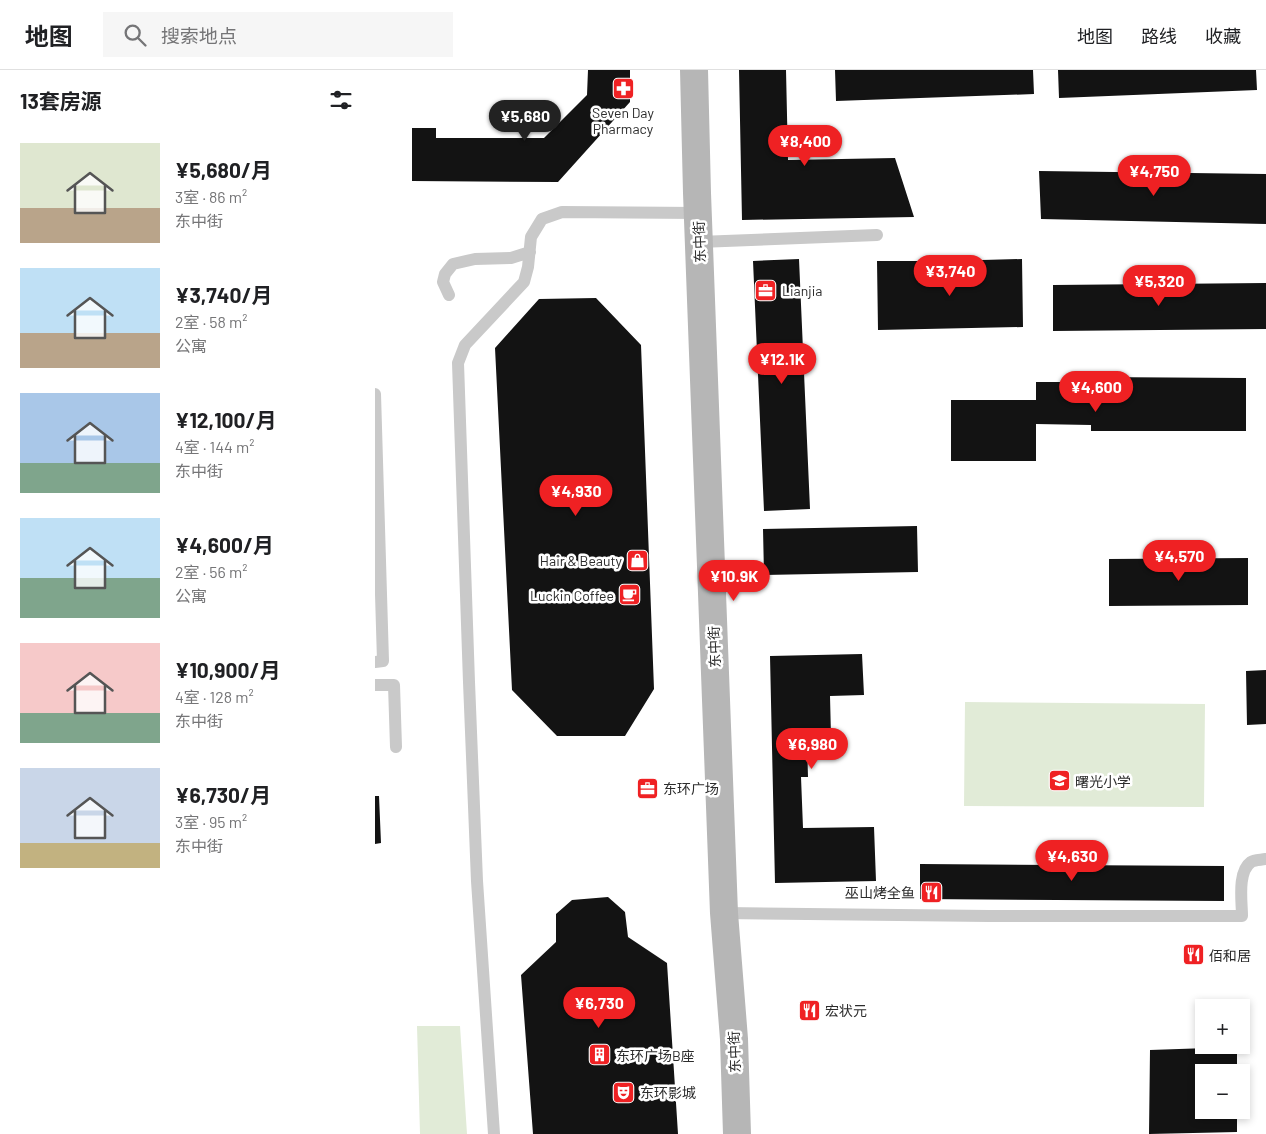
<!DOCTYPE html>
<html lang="zh">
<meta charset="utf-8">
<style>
body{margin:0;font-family:Barlow,"Noto Sans SC",sans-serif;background:#f6f6f6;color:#202124;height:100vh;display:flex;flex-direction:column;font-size:19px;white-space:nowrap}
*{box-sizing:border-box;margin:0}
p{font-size:16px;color:#757577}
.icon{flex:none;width:28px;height:28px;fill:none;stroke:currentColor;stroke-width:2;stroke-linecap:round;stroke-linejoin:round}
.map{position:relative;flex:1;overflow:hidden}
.side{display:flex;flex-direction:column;background:#fff;width:375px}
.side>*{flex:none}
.fabs{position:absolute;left:820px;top:929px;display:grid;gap:10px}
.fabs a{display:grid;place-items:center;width:55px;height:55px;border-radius:0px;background:#fff;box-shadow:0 2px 8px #0003;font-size:25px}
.price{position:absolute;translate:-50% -42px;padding:0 11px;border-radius:18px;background:#ef2123;color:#fff;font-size:16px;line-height:32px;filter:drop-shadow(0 1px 2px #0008)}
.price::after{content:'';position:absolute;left:50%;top:30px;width:15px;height:11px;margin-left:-8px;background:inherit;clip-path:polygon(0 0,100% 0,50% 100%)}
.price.current{background:#222;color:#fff}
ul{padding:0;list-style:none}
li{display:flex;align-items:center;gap:15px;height:125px;padding:0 20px}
li span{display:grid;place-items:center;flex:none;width:140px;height:100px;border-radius:0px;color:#555}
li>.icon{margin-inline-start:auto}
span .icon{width:60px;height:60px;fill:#fffc;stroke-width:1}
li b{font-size:21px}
h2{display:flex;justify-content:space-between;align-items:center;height:60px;padding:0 20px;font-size:21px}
header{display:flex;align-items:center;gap:30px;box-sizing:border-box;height:70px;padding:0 25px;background:#fff;border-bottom:1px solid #e0e0e0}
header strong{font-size:24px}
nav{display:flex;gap:28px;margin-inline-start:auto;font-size:18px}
.search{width:350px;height:45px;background:#f6f6f6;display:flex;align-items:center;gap:12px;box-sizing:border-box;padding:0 18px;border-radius:0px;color:#757577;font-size:19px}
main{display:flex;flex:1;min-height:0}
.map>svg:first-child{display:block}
.green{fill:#e1ebd7}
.building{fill:#131313}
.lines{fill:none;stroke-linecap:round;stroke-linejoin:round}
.lane{stroke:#c9c9c9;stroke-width:12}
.secondary{stroke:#b6b6b6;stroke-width:28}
.labels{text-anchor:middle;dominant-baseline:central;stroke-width:5;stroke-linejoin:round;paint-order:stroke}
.poi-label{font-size:14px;fill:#2c2c2c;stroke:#fff;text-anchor:start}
.street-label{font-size:14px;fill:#2c2c2c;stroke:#fff}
</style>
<header>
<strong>地图</strong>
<div class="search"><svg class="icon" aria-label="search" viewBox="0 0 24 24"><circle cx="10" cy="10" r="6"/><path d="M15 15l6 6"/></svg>搜索地点</div>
<nav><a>地图</a><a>路线</a><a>收藏</a></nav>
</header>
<main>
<section class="side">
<h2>13套房源<svg class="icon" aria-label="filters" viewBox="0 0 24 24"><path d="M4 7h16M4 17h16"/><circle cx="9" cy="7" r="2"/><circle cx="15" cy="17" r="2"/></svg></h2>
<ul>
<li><span style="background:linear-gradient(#dfe7d0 65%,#b9a48a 0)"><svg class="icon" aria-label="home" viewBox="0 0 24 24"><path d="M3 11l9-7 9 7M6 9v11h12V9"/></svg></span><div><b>¥5,680/月</b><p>3室 · 86 m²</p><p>东中街</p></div></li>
<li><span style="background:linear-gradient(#bfe0f5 65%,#b9a48a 0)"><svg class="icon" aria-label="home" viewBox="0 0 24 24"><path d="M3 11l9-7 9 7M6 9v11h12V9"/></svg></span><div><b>¥3,740/月</b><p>2室 · 58 m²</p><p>公寓</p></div></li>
<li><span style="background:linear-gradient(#a9c7e8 70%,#7fa58c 0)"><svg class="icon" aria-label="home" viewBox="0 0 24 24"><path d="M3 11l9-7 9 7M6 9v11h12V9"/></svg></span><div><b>¥12,100/月</b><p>4室 · 144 m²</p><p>东中街</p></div></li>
<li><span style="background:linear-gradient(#bfe0f5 60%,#7fa58c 0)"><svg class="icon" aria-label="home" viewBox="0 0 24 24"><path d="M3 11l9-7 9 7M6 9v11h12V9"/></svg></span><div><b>¥4,600/月</b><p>2室 · 56 m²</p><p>公寓</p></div></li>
<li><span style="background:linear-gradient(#f6c9c9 70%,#7fa58c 0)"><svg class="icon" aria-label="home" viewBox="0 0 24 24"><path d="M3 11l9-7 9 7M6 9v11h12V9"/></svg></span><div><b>¥10,900/月</b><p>4室 · 128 m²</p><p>东中街</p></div></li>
<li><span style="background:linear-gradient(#c9d6e8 75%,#c2b280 0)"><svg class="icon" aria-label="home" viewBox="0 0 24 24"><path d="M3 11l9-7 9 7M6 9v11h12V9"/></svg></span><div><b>¥6,730/月</b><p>3室 · 95 m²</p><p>东中街</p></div></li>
</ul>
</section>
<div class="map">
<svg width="891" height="1064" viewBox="0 0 891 1064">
<rect width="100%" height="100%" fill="#fff"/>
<path class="green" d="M590,632L830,634L829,737L589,736Z
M42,956H85L92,1064H45Z"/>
<path class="building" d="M213,0H255V32L183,112L37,111V58H61V68H169L212,25Z
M364,0H411L413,90L520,88L539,147L367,150Z
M460,0H658L659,24L461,31Z
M683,0H881L882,20L684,28Z
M664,101L891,104V154L666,149Z
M424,189L435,439L389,441L378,191Z
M647,189L648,257L503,260L502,191H546V204L607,203V190Z
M891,213V259L678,261V215Z
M221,228L266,275L279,619L250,666H182L137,620L120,278L164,229Z
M718,307L871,308V361H716V355L661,354V391H576V330H661V312H718Z
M542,456L543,502L389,505L388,459Z
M873,488V535L734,536V489Z
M487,584L489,625L455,626L456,666H444V672H432L433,707H426L428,758L499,757L501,811L400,813L395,586Z
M891,600V654L872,655L871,601Z
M0,726H4L6,773L0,774Z
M545,794L849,796V831L545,829Z
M233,827L250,842L253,867L292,893L303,1064H158L146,905L181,872V844L197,830Z
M862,977V1002H829V1040H862V1062L774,1064L775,980Z"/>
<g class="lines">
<path class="lane" d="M324,172L502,165
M74,225L68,212L70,204L78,194L100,189L136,188L155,182
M0,324L8,591L0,592
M0,615H19L21,677
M349,843L614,846H867C867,832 862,802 876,792C879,790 886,790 891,789
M119,1064L102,811L94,612L83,293L90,275L149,212L153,197L156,167L167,149L187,142L323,143"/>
<path class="secondary" d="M319,0L322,123L349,843L359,969L362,1064"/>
</g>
<defs>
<symbol id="pharmacy-square" viewBox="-11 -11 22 22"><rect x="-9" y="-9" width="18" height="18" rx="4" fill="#ef2123" stroke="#fff"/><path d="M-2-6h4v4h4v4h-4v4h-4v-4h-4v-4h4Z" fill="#fff"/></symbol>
<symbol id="office-square" viewBox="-11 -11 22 22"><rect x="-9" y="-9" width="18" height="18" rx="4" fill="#ef2123" stroke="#fff"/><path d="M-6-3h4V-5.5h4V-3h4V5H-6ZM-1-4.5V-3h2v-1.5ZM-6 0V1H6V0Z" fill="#fff"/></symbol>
<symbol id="shop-square" viewBox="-11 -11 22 22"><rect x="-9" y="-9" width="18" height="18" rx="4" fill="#ef2123" stroke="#fff"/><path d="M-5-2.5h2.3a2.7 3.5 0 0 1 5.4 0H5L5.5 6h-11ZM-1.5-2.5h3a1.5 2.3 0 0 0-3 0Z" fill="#fff"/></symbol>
<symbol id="cafe-square" viewBox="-11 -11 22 22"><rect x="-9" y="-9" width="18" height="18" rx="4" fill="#ef2123" stroke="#fff"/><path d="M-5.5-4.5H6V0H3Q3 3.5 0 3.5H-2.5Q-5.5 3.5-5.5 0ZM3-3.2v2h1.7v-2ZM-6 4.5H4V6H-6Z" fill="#fff"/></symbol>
<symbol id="school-square" viewBox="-11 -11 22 22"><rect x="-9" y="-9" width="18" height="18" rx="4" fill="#ef2123" stroke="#fff"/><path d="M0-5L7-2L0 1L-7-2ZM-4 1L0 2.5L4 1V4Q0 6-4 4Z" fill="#fff"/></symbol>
<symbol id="restaurant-square" viewBox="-11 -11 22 22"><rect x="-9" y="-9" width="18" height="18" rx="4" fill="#ef2123" stroke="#fff"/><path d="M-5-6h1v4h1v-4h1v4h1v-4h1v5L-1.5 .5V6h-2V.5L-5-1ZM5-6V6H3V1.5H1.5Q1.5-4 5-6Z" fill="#fff"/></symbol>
<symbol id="building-square" viewBox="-11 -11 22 22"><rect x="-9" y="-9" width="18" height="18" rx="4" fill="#ef2123" stroke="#fff"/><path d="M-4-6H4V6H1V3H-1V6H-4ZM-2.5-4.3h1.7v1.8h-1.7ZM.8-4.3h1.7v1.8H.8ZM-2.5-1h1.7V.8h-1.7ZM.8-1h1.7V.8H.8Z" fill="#fff"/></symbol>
<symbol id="theatre-square" viewBox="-11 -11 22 22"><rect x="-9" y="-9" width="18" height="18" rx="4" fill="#ef2123" stroke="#fff"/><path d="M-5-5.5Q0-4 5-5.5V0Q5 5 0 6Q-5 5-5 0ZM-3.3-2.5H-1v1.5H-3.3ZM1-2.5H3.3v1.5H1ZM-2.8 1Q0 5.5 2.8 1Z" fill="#fff"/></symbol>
</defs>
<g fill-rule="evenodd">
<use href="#pharmacy-square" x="236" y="6" width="25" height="25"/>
<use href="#office-square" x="378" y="208" width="25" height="25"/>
<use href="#shop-square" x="250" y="478" width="25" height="25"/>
<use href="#cafe-square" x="242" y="512" width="25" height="25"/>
<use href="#school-square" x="672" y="698" width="25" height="25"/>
<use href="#office-square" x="260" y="706" width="25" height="25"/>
<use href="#restaurant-square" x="544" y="810" width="25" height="25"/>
<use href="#restaurant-square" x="806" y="872" width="25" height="25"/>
<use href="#restaurant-square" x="422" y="928" width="25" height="25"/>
<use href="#building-square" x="212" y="972" width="25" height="25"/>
<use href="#theatre-square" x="236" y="1010" width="25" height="25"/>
</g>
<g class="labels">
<g class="poi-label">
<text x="248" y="42" text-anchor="middle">Seven Day<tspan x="248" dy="16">Pharmacy</tspan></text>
<text x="407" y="220">Lianjia</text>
<text x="247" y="490" text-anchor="end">Hair &amp; Beauty</text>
<text x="239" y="525" text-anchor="end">Luckin Coffee</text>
<text x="700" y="711">曙光小学</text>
<text x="288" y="718">东环广场</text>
<text x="540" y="822" text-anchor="end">巫山烤全鱼</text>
<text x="834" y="885">佰和居</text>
<text x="450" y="940">宏状元</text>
<text x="241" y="985">东环广场B座</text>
<text x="265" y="1022">东环影城</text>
</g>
<g class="street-label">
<text transform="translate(324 172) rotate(-92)">东中街</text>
<text transform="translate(339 577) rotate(-92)">东中街</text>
<text transform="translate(359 982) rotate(-92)">东中街</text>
</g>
</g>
</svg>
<div class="fabs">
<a>+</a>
<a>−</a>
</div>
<b class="price current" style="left:150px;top:72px">¥5,680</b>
<b class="price" style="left:430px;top:97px">¥8,400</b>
<b class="price" style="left:779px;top:127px">¥4,750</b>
<b class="price" style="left:575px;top:227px">¥3,740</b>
<b class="price" style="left:784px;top:237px">¥5,320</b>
<b class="price" style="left:407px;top:315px">¥12.1K</b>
<b class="price" style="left:721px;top:343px">¥4,600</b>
<b class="price" style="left:201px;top:447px">¥4,930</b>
<b class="price" style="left:804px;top:512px">¥4,570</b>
<b class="price" style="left:359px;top:532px">¥10.9K</b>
<b class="price" style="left:437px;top:700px">¥6,980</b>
<b class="price" style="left:697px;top:812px">¥4,630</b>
<b class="price" style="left:224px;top:959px">¥6,730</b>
</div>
</main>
